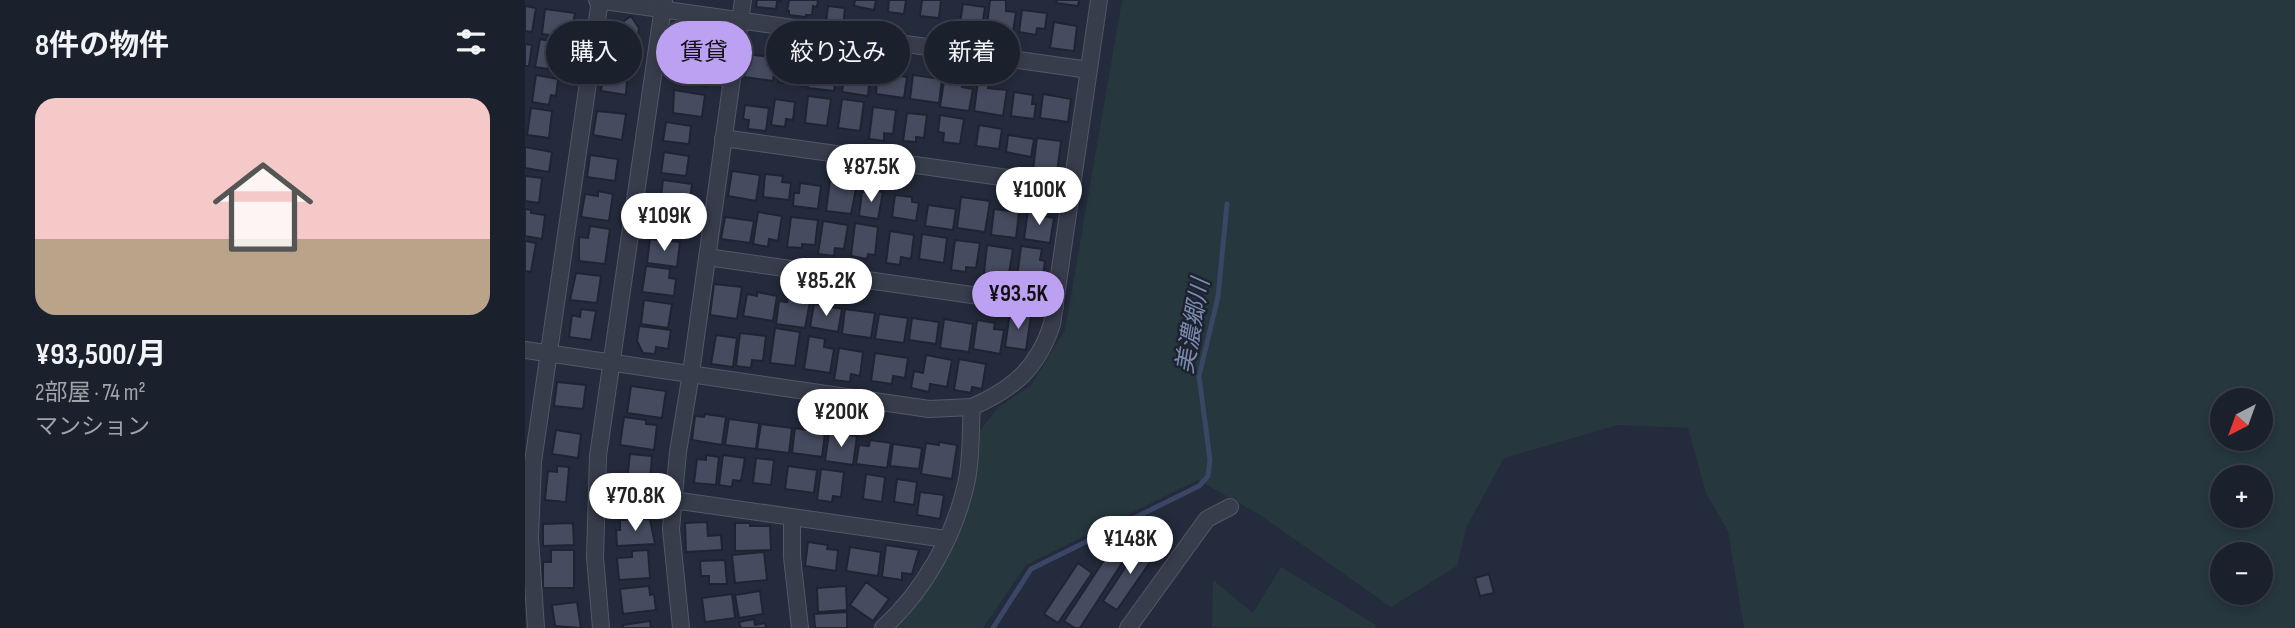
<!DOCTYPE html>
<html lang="ja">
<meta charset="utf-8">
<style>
body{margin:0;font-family:"Sofia Sans Condensed","Noto Sans JP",sans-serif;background:#282d39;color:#f1f3f6;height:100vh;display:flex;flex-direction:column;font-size:26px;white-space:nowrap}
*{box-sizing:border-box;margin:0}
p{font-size:23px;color:#a0a3aa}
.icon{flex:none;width:38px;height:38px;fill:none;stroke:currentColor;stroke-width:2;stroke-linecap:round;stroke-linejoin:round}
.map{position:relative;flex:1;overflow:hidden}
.panel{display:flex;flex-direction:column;background:#1b202d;width:525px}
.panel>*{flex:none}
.banner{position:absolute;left:21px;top:21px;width:665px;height:63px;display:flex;gap:14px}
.needle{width:46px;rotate:221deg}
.fabs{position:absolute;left:1685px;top:388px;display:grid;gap:14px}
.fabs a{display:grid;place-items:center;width:63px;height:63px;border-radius:50%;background:#1b202d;box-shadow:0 4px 10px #0003,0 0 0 2px #393e49;font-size:35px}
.price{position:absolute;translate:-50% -60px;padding:0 16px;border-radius:24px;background:#fff;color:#222;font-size:23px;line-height:46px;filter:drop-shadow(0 2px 4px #0008)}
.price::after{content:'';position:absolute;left:50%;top:42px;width:21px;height:16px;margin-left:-10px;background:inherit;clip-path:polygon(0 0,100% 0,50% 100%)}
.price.selected{background:#bca0f2;color:#111}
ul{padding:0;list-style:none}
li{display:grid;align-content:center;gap:14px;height:371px;padding:0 35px}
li+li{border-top:2px solid #393e49}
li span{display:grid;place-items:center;height:217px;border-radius:21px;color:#555}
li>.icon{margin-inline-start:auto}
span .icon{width:126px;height:126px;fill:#fffc;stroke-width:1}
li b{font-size:30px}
h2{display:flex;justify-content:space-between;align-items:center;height:84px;padding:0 35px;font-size:30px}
.chip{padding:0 24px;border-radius:32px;background:#1b202d;box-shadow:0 4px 10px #0003,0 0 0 2px #393e49;font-size:24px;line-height:63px}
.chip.selected{background:#bca0f2;color:#111}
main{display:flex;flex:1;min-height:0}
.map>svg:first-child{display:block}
.green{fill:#26373d;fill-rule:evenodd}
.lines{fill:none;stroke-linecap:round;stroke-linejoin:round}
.stream{stroke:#3a4664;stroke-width:5}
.building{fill:#464c60;stroke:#1f2433;stroke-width:2}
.minor-casing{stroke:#535867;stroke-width:18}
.minor{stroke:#383d4c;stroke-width:16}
.labels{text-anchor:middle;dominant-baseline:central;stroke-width:5;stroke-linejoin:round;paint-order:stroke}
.water-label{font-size:24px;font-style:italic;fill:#7c8aae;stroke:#1d2231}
</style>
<main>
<section class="panel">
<h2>8件の物件<svg class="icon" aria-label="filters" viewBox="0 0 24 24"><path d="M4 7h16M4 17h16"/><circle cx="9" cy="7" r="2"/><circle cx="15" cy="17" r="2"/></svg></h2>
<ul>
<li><span style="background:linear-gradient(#f6c9c9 65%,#b9a48a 0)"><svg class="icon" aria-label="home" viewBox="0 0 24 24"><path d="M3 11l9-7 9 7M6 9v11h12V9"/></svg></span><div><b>¥93,500/月</b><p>2部屋 · 74 m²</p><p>マンション</p></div></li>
</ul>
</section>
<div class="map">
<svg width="1770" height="628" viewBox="0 0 1770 628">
<rect width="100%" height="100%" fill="#242b3c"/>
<path class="green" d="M597,0H1770V628H1219L1203,531L1181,493L1163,428L1093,425L979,458L942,526L932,566L866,607L735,515L673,480L501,565L458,628H370L392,603L420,562L434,530L453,433L473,408L506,385L540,330ZM1698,401H1736V439H1698ZM1698,478H1736V516H1698ZM1698,555H1736V593H1698Z
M756,567L851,625L850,628L687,627L688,580L728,613Z"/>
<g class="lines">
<path class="stream" d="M468,628L506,569L674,486L683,476L685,460L674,376L693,297L702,204"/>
</g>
<path class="building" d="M232,0H256V2H252L251,9L231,7Z
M264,0H293L292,7L288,6L287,15H281V17L264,15V11H262Z
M330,0H351L349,10L329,6Z
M364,0H381L379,14L363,12Z
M397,0H416L414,18L395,16Z
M465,0H481V11L491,12L488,32L466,29V26L462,25Z
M532,0H554L553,6L531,3Z
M438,4L460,7L456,33L434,29Z
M0,6L11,8L7,32L0,31Z
M303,6L320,8L318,25L301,23Z
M20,9L50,13L46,38L17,34Z
M497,10L522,13L520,29L512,28L511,35L494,32Z
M106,16L114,28L110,58L83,54L86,34L93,36L95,24Z
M529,22L552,26L549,51L525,48Z
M167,29L195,31L192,51L188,50L187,57L152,52L155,31L167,32Z
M15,39L34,43L31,65L24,64L23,69L10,67Z
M0,44L7,45L4,66H0Z
M222,54L251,58L248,81L219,77Z
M256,56L284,59L280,86L253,82Z
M150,61L171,66V61L185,63L182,87L148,82Z
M80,62L103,65L101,95L76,91Z
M286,64L306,67L305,70L312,71L309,91L283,88Z
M320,71L345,75L343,96L317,92Z
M358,73L382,77L379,98L351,94L352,80H357Z
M11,75L33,79L31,96L26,95L24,105L7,102Z
M388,75L417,79L414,103L385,99Z
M419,81L438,84L437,87L448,89L444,111L415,107Z
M453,81L464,83L463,88L482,90L478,116L449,111Z
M149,90L180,95L177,117L148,113Z
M489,92L508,95L507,104H511L509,119L486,116Z
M518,94L546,99L543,122L515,118Z
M283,96L306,99L302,126L280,123Z
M250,99L270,102L268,120L261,119L260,127L246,125Z
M317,99L339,102L335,131L313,128Z
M220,105L244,108L241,131L223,129L224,120L218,119Z
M348,107L371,110L368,134L359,133V141L344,139Z
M6,108L27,111L24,138L2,135Z
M72,111L101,114L97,140L68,135Z
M382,113L402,115L399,138L391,137V142L378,141Z
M415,115L439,119L435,144L418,142L419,133L413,132Z
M141,122L166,126L164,144L138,141Z
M454,125L477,129L474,149L451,146Z
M483,135L509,139L506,157L481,152Z
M512,138L536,141L532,173L508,170Z
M0,147L27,152L24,172L0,168Z
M139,152L164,156L161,176L136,173Z
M65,155L93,159L90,181L62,177Z
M207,171L235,175L231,201L203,196Z
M240,174L258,176L257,182L266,183L264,200L238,197Z
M0,176L17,178L14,203L0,201Z
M138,180L167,184L164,208L135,204Z
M305,180L332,184L326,214L301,211Z
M275,183L296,186L293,209L268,206L269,193H274Z
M342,189L358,192L353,219L334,216L337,192H341Z
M73,191L88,194L84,221L56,217L60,194L73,196Z
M370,195L387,197V202L394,203L391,221L367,217Z
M436,197L465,201L460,232L432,228Z
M403,205L431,209L428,230L400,226Z
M0,209L6,210V213L20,215L17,239L0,236Z
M469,209L494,212L491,238L466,235Z
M503,210L518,212L517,216L529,218L525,243L499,239Z
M233,212L257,216L253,241L244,239L243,247L228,244Z
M130,213L153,217L149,238L127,235Z
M200,217L229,221L225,243L196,239Z
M266,217L293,220L290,245L277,244V248L262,247Z
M298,221L323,225L319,249L310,248L309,256L293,254Z
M330,223L353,227L350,255L343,254L342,259L326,256Z
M65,226L85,229L80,264L54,261V237L63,238Z
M365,231L389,235L386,259L376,257L375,265L361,263Z
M397,234L422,238L419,263L394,259Z
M125,239L155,242L152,267L122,263Z
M430,240L455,243L451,268L441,267V272L426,270Z
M0,241L11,243L6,272L0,271Z
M462,245L488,249L484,274L459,273Z
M496,246L517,249L515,260L520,261L516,289L491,286Z
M121,266L145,269L144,278L151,279L149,296L117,292Z
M51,273L76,276L72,303L45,300Z
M189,284L217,287L212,319L185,315Z
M232,292L252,296L248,321L218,316L222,294L232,296Z
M262,299L285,302L280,328L251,324L254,301L262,302Z
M119,300L147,304L143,328L116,324Z
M289,304L317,309L313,332L285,327Z
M56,309L71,311L66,340L44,337L47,315L55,317Z
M320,309L350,313L346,338L317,334Z
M485,312L506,316L501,350L480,347Z
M354,314L383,318L379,343L350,339Z
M387,318L414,322L411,344L384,340Z
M419,319L448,324L444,352L415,348Z
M452,320L470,323L469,329L479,330L475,354L448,349Z
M114,326L146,330L143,349L131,347L130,354L118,353L112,341Z
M250,328L275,332L270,366L245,363Z
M215,333L241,336L238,361L227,360L226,368L211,366Z
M191,335L212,338L208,367L186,364Z
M284,336L300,339L299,347L309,349L305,373L279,369Z
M314,348L338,352L335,376L326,374L325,382L309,380Z
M350,353L383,358L380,378L368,376L367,384L346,381Z
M401,355L427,360L422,387L405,384L404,392L386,388L389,371L398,373Z
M434,359L461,364L457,389L447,387L446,393L429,390Z
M32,382L61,385L58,409L29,406Z
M106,386L141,391L137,418L102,413Z
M180,414L201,417L197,445L167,440L170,416L179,417Z
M99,417L121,420V424L132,425L129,450L95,445Z
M204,419L234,423L231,449L200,445Z
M236,424L267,428L264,453L232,449Z
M270,428L300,433L297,457L267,453Z
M31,430L56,434L53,458L27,454Z
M304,432L332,436L328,465L300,461Z
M345,440L366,443L362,468L331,464L334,445L344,446Z
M414,442L432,445L427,479L396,474L401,443L414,445Z
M368,444L397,448L394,469L365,466Z
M105,454L127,456L125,482L102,480Z
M181,455L194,457L191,485L169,483L172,459L181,460Z
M198,455L220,458L216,481L208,480L207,487L194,485Z
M231,458L249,460L246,485L228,483Z
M32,466L44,467L41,502L20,500L23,471L32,472Z
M263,466L292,470L289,493L260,489Z
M296,469L319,472L316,497L308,496L307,502L292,500Z
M341,474L360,477L357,502L338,499Z
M372,479L392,482L389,505L369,502Z
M97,487L123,489L122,514L91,512L92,497L97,498Z
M395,492L419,495L415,519L392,515Z
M125,519L130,544L92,546L91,530H95V520Z
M182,522L183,536L196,535L197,550L161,552L160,523Z
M48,523L49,545L18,546V524Z
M210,523H225V526H245L246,550L210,551Z
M283,542L303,545L302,549L313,550L311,571L280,566Z
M617,542L632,552L592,610L578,601Z
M361,545L394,550L387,574L377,573V580L357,577Z
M325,547L356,552L353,576L321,571Z
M26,550H49V588H18V562H26Z
M123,550L125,578L94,580L92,558L107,557V551Z
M585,551L599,560L555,628H550L539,621Z
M239,552L242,580L210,583L207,555Z
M200,560L202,584H184V576H176L175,561Z
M553,563L567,573L533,623L519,614Z
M964,574L969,593L955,596L950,578Z
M341,582L364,599L348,621L325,605Z
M124,586L125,595L129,594L131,610L98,614L95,589Z
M321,586L322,610L293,612L292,588Z
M235,591L238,614L214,618L210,595Z
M207,594L210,618L180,622L177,598Z
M52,602L56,628L30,626L27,605Z
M322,612V628H290L289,614Z
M229,619L230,625L240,623L241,628H216L214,622Z
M125,621L126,628H98V625Z"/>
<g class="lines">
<defs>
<path id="minor" d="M72,0L564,70
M198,138L547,187
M182,257L530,307
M0,350L404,409L447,407
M148,500L421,539
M267,518V557L275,628
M11,628L5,538L8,462L75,0
M76,628L70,557L73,456L139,0
M156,628L146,529L153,452L166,373L218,0
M358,628C399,591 429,537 441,484C447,460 445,432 447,407C488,389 513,368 527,324L574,0
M603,628L682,519L705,507"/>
</defs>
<use href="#minor" class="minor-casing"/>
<use href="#minor" class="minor"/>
</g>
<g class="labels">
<g class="water-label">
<text transform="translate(668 326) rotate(-80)">美濃郷川</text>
</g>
</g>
</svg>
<div class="fabs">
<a><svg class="needle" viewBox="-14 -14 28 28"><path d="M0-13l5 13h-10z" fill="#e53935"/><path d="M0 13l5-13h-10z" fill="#a0a3aa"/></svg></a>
<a>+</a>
<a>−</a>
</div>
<b class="price" style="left:346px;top:204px">¥87.5K</b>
<b class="price" style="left:514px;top:227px">¥100K</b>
<b class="price" style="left:139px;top:253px">¥109K</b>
<b class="price" style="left:301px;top:318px">¥85.2K</b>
<b class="price selected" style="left:493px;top:331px">¥93.5K</b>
<b class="price" style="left:316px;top:449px">¥200K</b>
<b class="price" style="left:110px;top:533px">¥70.8K</b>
<b class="price" style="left:605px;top:576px">¥148K</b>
<div class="banner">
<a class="chip">購入</a>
<a class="chip selected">賃貸</a>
<a class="chip">絞り込み</a>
<a class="chip">新着</a>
</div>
</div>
</main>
